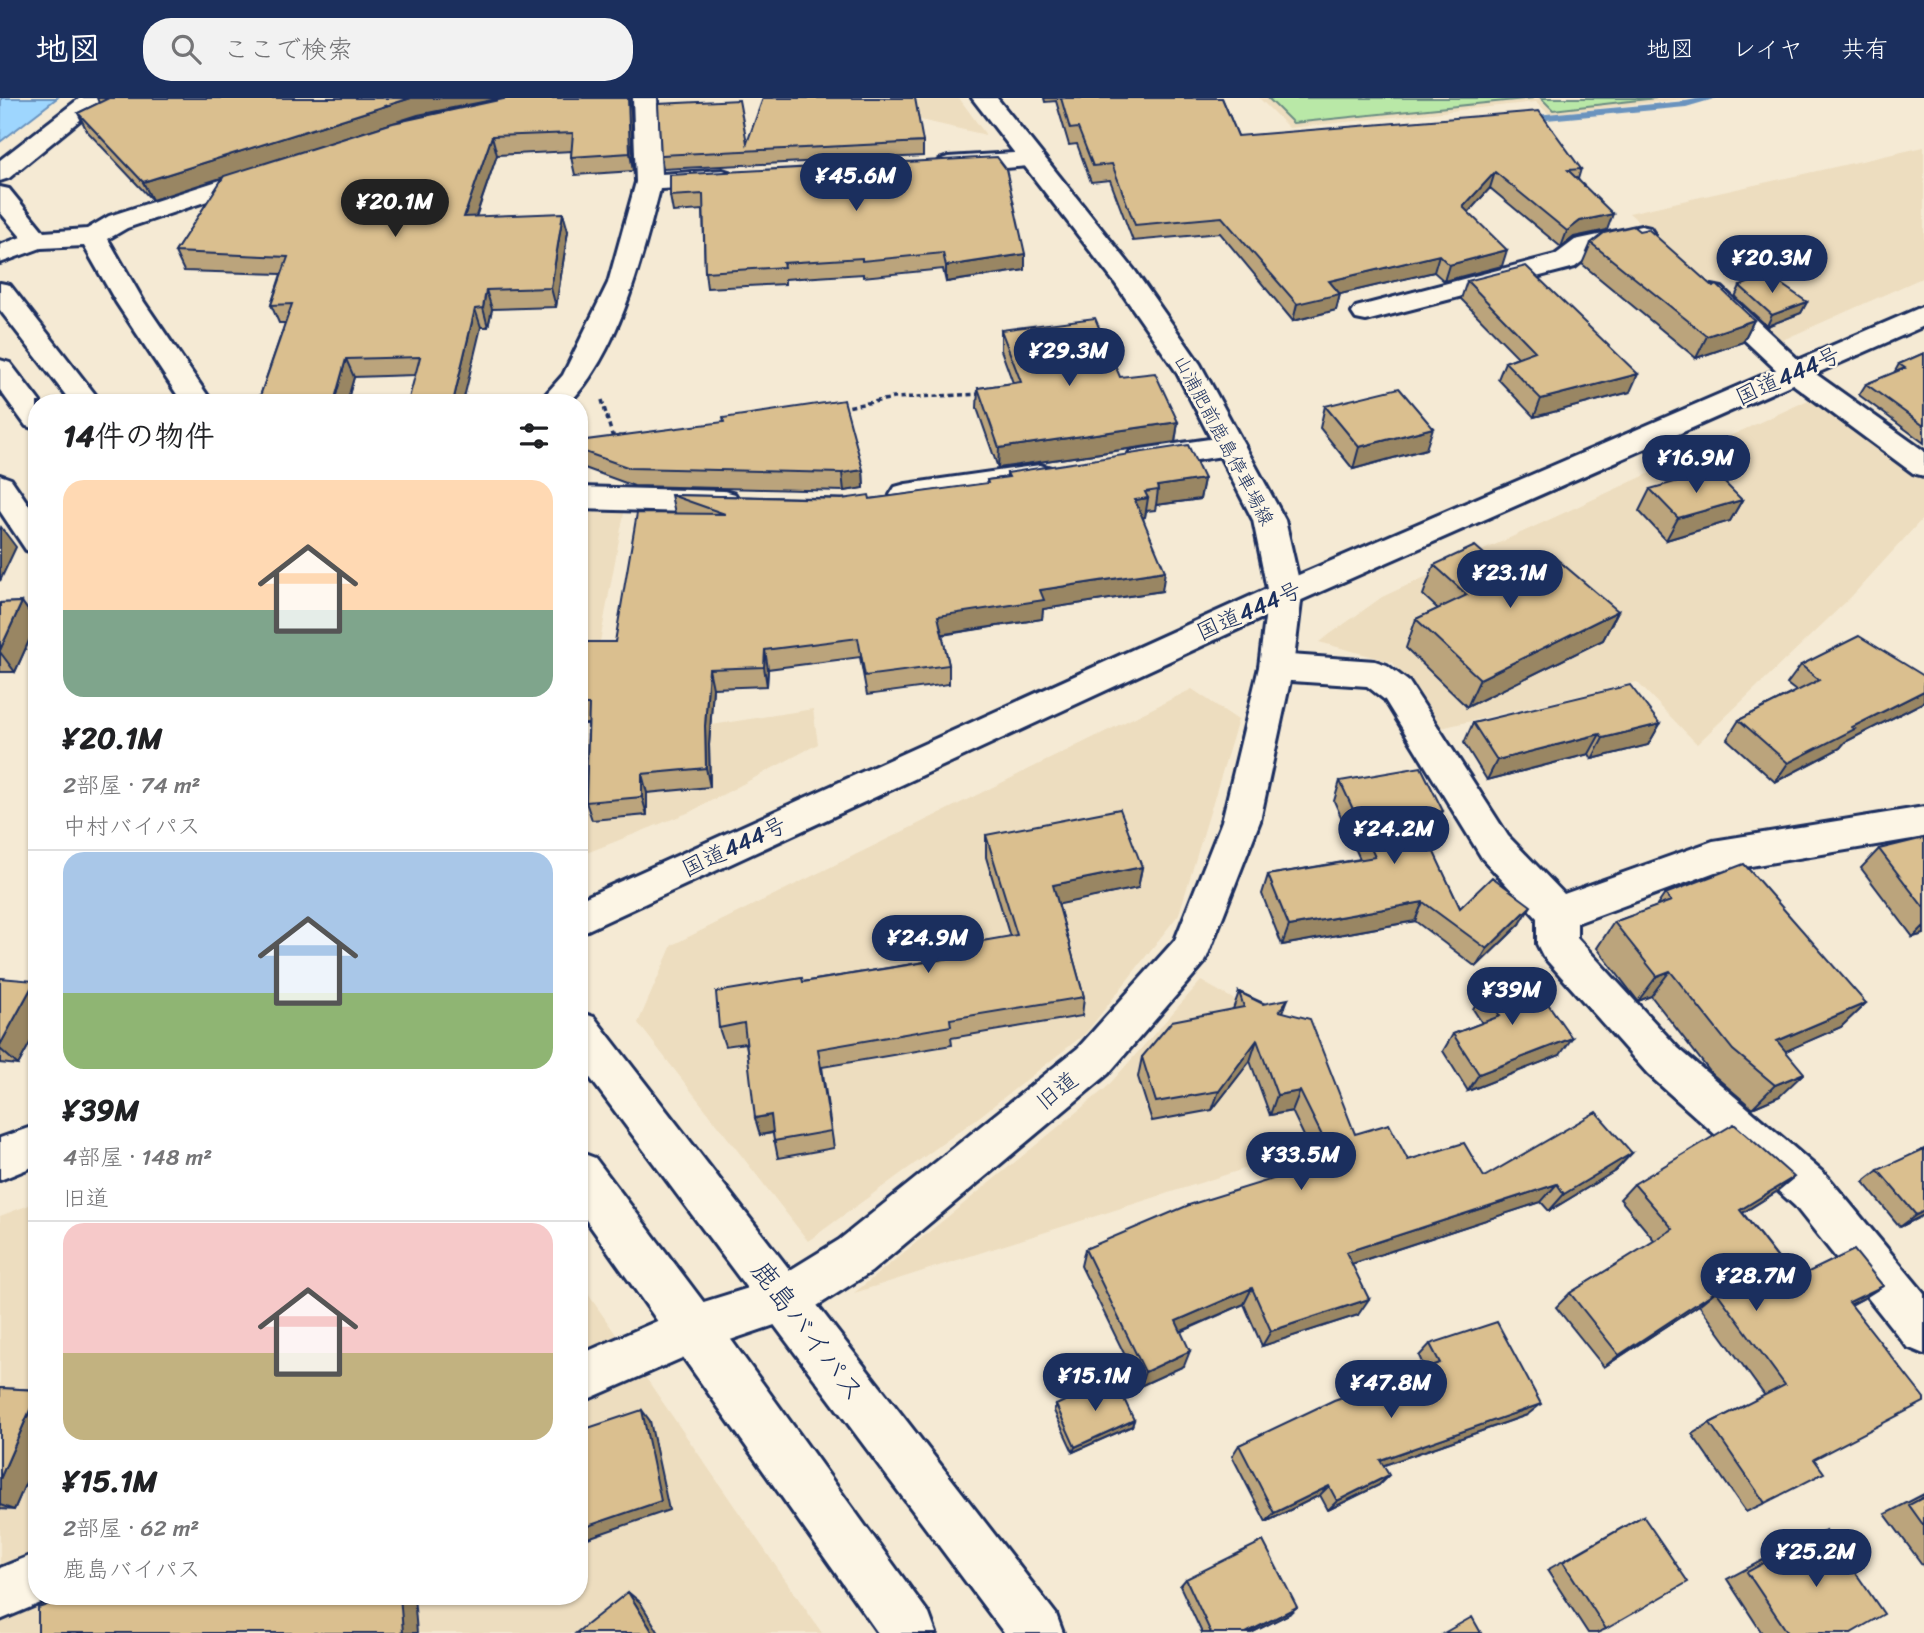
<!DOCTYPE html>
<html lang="ja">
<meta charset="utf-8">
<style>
body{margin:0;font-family:Sriracha,"Klee One",sans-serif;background:#f2f2f2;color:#202124;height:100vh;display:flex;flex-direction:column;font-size:26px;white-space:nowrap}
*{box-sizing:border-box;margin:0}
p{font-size:23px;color:#757577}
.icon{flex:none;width:38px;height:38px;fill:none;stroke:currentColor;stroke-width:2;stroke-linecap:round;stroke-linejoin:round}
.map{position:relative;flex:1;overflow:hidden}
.drawer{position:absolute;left:28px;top:296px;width:560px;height:1211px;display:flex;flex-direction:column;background:#fff;border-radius:28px;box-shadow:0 2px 5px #0004}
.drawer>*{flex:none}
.price{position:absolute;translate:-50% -60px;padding:0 16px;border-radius:24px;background:#1b2f5e;color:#fff;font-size:23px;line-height:46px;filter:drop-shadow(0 2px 4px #0008)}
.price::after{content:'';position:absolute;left:50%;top:42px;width:21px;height:16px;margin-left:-10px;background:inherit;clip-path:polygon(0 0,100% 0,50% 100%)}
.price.active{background:#222;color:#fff}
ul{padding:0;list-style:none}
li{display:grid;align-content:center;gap:14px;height:371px;padding:0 35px}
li+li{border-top:2px solid #e0e0e0}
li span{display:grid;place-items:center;height:217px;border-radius:21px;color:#555}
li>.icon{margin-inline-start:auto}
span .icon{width:126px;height:126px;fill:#fffc;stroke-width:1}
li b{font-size:30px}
h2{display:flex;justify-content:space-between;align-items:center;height:84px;padding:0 35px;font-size:30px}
header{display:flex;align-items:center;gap:42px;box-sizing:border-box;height:98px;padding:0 35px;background:#1b2f5e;color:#fff}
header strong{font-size:33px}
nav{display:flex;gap:38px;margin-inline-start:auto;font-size:24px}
.search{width:490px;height:63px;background:#f2f2f2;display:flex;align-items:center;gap:18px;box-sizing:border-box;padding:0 24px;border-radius:28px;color:#757577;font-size:26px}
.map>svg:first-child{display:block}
.built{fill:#edddbf}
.green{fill:#b9e8a7;stroke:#6a8c82;stroke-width:2}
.water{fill:#9ed6fe;stroke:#6a93be;stroke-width:2}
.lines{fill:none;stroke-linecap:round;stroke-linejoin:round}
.stream{fill:#6a93be;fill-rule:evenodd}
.street-casing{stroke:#1b2f5e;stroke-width:6}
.secondary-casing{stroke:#1b2f5e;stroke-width:6}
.highway-casing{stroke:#1b2f5e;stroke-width:6}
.path{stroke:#1b2f5e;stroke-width:3.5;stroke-dasharray:5 3.5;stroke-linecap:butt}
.street{fill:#fcf5e5;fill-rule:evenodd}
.secondary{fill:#fcf5e5;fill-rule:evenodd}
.highway{fill:#fcf5e5;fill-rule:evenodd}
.wall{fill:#bba47b;stroke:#1b2f5e;stroke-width:2}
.shaded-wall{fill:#998664;stroke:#1b2f5e;stroke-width:2}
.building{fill:#dabf8f;stroke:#1b2f5e;stroke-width:2}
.labels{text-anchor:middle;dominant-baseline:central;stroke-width:5;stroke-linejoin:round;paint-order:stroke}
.far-street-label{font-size:19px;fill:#1b2f5e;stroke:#fcf5e5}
.street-label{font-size:23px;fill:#1b2f5e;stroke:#fcf5e5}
.near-street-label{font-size:28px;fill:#1b2f5e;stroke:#fcf5e5}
</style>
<header>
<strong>地図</strong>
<div class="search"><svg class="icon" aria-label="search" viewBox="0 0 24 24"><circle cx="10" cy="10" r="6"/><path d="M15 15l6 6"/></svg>ここで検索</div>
<nav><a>地図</a><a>レイヤ</a><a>共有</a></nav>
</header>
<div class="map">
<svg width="1924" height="1535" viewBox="0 0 1924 1535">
<rect width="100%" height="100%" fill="#f5ead4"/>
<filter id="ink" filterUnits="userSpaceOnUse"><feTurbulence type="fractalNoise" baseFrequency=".0143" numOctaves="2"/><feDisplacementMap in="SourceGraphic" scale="14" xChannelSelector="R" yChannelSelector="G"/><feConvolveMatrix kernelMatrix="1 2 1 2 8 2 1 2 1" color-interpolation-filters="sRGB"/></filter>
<g filter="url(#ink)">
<path class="built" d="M852,0H959L986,37L856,7Z
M1259,0H1692L1549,16L1536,4L1289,30Z
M1924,49V179L1776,245L1629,115Z
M1819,297L1924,375V419L1851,499L1697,646L1637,584L1441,630L1392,564L1319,544L1382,499Z
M579,414L624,415L599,549H579Z
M1192,591L1238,622L1179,816L1086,935L979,1019L808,1143L638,925L672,847Z
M813,611L818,646L690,714L579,758V642L680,632Z
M1201,883L1276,925L1351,1037L854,1195L1106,990Z
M37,1104V1498H579V1183L822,1535H0V1118Z"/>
<path class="green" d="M1268,0H1534L1293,25Z
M1541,0H1656L1553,12Z"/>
<path class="water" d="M1,0H57L0,44Z"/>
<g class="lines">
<path class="stream" d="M1701,0H1717L1686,9L1525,24L1521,21L1525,18L1686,3Z"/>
<defs>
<path id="street" d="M80,0H107L9,80L0,83V62Z
M633,0H657L661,76L723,72L732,75L736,80L732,85L723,88L660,91C642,160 620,252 570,304H539L563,277L608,185L636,84Z
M1031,54L1040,57L1044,62L1040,67L948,75L939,72L935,67L939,62L948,59Z
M264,68L273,71L277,76L273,81L127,130L108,141L144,204L212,304H182L116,204L84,148L41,150L0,165V147L21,139L0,114V89L9,91L44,134L87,131L109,118Z
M1641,128L1650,130L1654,136L1650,142L1594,154L1575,169L1366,223L1356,221L1352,215L1356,209L1555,157L1575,142Z
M1712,188L1722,190L1806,269L1924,353V378L1913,375L1786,281L1702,202L1698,196L1702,190Z
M1230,338L1241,341L1245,348L1241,355L1141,371L1130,368L1126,361L1130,354L1141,351Z
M1040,367L1051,370L1056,377L1051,384L906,408L895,405L890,397L895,389L906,386Z
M0,377L11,381L37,419V455L26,452L0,413Z
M579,389L724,393L735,396L740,404L735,412L724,415L579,411Z
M1276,556L1375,563L1387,567L1409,584L1508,738L1564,796L1713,743L1924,709V739L1715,774L1577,825V840L1678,950L1827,1078L1924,1195V1256L1907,1249L1795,1108L1648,976L1543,858L1537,846V820L1482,760L1385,602L1367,588L1276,582L1264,578L1259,569L1264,560Z"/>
<path id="secondary" d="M972,0H997L1135,173L1200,266L1285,422L1302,496L1293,569L1260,723L1205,864L1108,976L871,1174L801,1218L698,1253L579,1305V1257L694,1207L774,1182L839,1142L1078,950L1175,842L1222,723L1259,569L1268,496L1253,422L1176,273L1115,185Z
M37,1455V1498L55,1499L0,1522V1470Z"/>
<path id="highway" d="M0,185L10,187L101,304H71L0,212Z
M1924,208V228L1297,504L579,836V802L1273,488Z
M0,262L10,265L40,304H37V331L26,328L0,292Z
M579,914L594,919L1056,1516L1063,1535H1004L579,965Z
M37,1027V1067L0,1082V1040Z
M579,1054L595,1060L711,1214L929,1516L936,1535H878L579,1112Z"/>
</defs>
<use href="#street" class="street-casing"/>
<use href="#secondary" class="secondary-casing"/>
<use href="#highway" class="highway-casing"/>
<path class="path" d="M602,302L612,337L623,339
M841,310L894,300L982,296"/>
<use href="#street" class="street"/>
<use href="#secondary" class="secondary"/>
<use href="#highway" class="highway"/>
</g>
<path class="wall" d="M97,0H502L418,17L396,24L508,0H629L633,73L575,77L571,59L572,53L497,57L476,119L568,133L556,209L492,211L488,229H481L415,277L354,279L347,304H258L285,225H279L271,207L281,176L184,173L175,154L224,79L152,102L87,33L78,15L99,5Z
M1044,0H1222L1238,38L1581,71L1578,81L1607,132L1574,139L1561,149L1490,90L1468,114L1502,168L1444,183L1434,174L1340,196L1336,212L1293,223L1220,135L1133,143L1110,82L1091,84L1077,46L1069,47L1056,3L1045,4Z
M923,44V58L663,71L661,57L747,45Z
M670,77L1025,172L946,184L943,171L863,179V176L785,181V186L707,190L705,174L703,112L673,114L670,98Z
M1639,133L1713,189L1754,222L1743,244L1696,260L1582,166L1591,145Z
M1467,183L1630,294L1534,319L1498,281L1505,264L1518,259L1461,201Z
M1740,188L1807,204L1801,215L1767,228L1735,199Z
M1001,232L1120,279L1178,324L1175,344L998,370L977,310L978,290L1013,285L1001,252Z
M1924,255V345L1859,297L1866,286L1894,275L1899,266Z
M1325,308L1426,351L1353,371L1320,330Z
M579,343L863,372L864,390L844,393L634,388L579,368Z
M1007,375L1204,381L1200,401L1156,407L1155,412L1146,413L1145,419L1143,420L1162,493L1043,511L1042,521L942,537L949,567V586L867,597L860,559L768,571L767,588L713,590L709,647L710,689L647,695V717L592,722L586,704L588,626H579V544H615L675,415L671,397L870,401L987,386V382L1007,379Z
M1650,391L1742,402L1730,423L1666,442L1639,413Z
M1434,467L1509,478L1618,513L1603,542L1467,609L1406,550L1416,521L1438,511L1423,497Z
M22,504L37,525L15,574H0V505Z
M1801,567L1924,578V602L1922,605L1845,644L1840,650L1775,684L1727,641L1739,622L1796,593L1787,586Z
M1473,625L1660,626L1648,647L1592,661L1589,656L1487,682L1464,645Z
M1340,683L1443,713L1434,733L1424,735L1460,810L1520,826L1476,869L1415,823L1282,847L1262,796L1268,777L1360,761L1334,703Z
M986,737L1142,769L1138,790L1058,806L1084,899L1082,918L951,940L952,947L822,969L834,1050L778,1060L773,1035L760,1037L746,945L725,948L719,930L803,884L948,860V849L1010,839L986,759Z
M1924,740V836L1913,839L1861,770L1879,751Z
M1665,796L1866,905L1841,929L1785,953L1780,998L1752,1010L1711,975L1651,898L1638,903L1597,850L1614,824L1656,809Z
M0,880L37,885V932L18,967L0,965Z
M1483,893L1560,957L1468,993L1443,953L1453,936L1482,925L1473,911Z
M1239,894L1283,914L1355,1036L1408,1062L1484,1079L1632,1055L1615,1073L1549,1113L1541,1104L1352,1166L1358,1217L1262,1248L1244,1206L1181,1234L1184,1268L1140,1288L1081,1168L1085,1151L1318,1067L1292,1013L1270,1017L1250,963L1212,1012L1152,1023L1138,979L1142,959L1233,911Z
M1878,1072L1924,1117L1900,1129L1863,1084Z
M1634,1086L1776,1094L1743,1115L1794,1181L1862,1201L1851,1207L1814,1361L1765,1405L1746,1414L1692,1336L1710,1325L1765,1298L1699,1207L1604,1269L1556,1209L1570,1195L1655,1143L1620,1101Z
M1430,1246L1527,1317L1384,1367L1379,1387L1328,1412L1320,1397L1266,1424L1232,1358L1239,1347L1425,1271L1419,1258Z
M0,1290L37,1292V1359L14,1412L0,1411Z
M1056,1307L1134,1322L1132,1328L1073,1354L1054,1313Z
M1924,1396V1469L1885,1416Z
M1643,1418L1606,1531L1597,1535H1588L1547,1472Z
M1826,1432L1851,1535H1762L1727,1481L1804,1440Z
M1186,1481L1289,1516L1251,1535H1202L1180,1488Z"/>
<path class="shaded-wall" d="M411,0H502L418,17L152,102L143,84Z
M626,0H629L631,14L633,73L630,55Z
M492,38L497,57L469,138L464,119Z
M1495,74L1490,90L1458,126L1463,109Z
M563,115L568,133L556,209L551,190Z
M1613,116L1607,132L1574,139L1561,149L1567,133L1580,123Z
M1507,152L1502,168L1444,183L1449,167Z
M1025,156V172L946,184V168Z
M1439,157L1434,174L1340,196L1336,212L1293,223L1297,206L1329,183Z
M486,192L492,211L488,229L483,210Z
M1807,204L1801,215L1767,228L1772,217Z
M475,211L481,229L463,304H453Z
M1754,222L1743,244L1696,260L1707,238Z
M346,261L354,279L347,304H334Z
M1638,276L1630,294L1534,319L1541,301Z
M1178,324L1175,344L998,370L999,350Z
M1433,330L1426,351L1353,371L1359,349Z
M863,372L864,390L844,393L842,375Z
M1204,381L1200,401L1156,407L1158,392L1157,388Z
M1148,400L1145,419L1133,421L1135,402Z
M1742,402L1730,423L1666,442L1678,420Z
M1,429L16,449L0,483V431Z
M1165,473L1162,493L1043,511L1042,521L938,537V518L1040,492Z
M22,504L37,525L15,574L0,554V552Z
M1618,513L1603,542L1467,609L1480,581Z
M765,552L768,571L767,588L764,569Z
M709,571L713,590L709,647L710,689L706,670L705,628Z
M1924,593V602L1922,605L1845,644L1840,650L1775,684L1788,665L1852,629Z
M1660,626L1648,647L1592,661L1603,640Z
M1600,636L1589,656L1487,682L1497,662Z
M642,676L647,695V717L642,699Z
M1142,769L1138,790L1051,808L1053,787Z
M1423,804L1415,823L1282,847L1289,828Z
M1531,808L1520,826L1476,869L1487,851Z
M1924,828V836L1913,839Z
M1670,873L1651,898L1638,903L1657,878Z
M35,883L37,885V932L18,967L0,951V947Z
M1288,901L1280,922L1279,913Z
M1866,905L1841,929L1754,967L1777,943Z
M1572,940L1560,957L1468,993L1479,976Z
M1257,942L1250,963L1212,1012L1219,993Z
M1804,975L1780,998L1752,1010L1775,987Z
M1300,993L1292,1013L1270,1017L1277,997Z
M771,1017L775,1034L760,1037L755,1020Z
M1632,1055L1615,1073L1549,1113L1564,1096Z
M1794,1079L1776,1094L1723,1127L1740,1112Z
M1557,1086L1541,1104L1336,1171L1346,1154Z
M1924,1113V1117L1900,1129L1916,1117Z
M1883,1188L1862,1201L1829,1217L1849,1204Z
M1252,1190L1244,1206L1170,1238L1176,1223Z
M1716,1193L1699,1207L1604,1269L1619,1257Z
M1369,1201L1358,1217L1262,1248L1271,1233Z
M1190,1253L1184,1268L1140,1288L1145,1274Z
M37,1296V1359L14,1412L0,1407V1381Z
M1541,1306L1527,1317L1370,1372L1380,1362Z
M642,1312L650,1323L669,1412L579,1443V1431Z
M1134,1322L1132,1328L1073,1354L1075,1349Z
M1389,1377L1379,1387L1328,1412L1337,1403Z
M1329,1388L1320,1397L1266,1424L1274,1415Z
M628,1494L640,1504L659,1535H653Z
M400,1498H414L417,1535H400Z
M1297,1509L1289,1516L1251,1535H1246Z"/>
<path class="building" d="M105,0H411L143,84L78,15L107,1Z
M508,0H628L630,55L571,59L573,35L492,38L464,119L563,115L551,190L486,192L483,210L475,211L453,304H408L420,259L346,261L334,304H258L292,206L271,207L288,159L175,154L224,78L393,25Z
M763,0H915L923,44L661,57L658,6L739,2L747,45Z
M1061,0H1222L1238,38L1539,13L1581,71L1568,72L1613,116L1580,123L1567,133L1495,74L1463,109L1507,152L1449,167L1439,157L1329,183L1340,196L1297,206L1222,119L1135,127L1112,66L1093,68L1078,30L1070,31Z
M997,59L1006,71L1025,156L946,168L943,155L862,163V160L783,165L784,169L705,174L703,96L670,98V77Z
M1633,128L1639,133L1648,131L1713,189L1717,187L1754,222L1707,238L1591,145L1604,135Z
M1526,168L1638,276L1541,301L1505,264L1535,253L1467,183Z
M1768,177L1807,204L1772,217L1740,188Z
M1095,220L1120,279L1155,275L1178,324L999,350L978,290L1021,284L1001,232Z
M1924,255V328L1866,286L1905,270L1899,266Z
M1399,290L1433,330L1359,349L1325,308Z
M844,302L863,372L842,375L630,370L579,352V343L724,324L723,320Z
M1188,347L1204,381L1157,388L1158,392L1145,394L1148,400L1135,402L1165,473L1040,492L1044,502L938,518L949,567L865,578L858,540L765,552L764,569L709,571L705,628L706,670L642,676V699L586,704L589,607H579V544H615L637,415L725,416L671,397L842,401L869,397L870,401L988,385L987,382L1009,379L1007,375Z
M1713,373L1742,402L1678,420L1650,391Z
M1475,448L1509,478L1553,458L1618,513L1480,581L1416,521L1467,497L1434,467Z
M22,504L0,552V505Z
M1859,538L1924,578V593L1852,629L1855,631L1788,665L1739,622L1819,582L1801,567Z
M1630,587L1660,626L1603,640L1600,636L1497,662L1473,625Z
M1421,669L1443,713L1417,718L1460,810L1492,779L1531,808L1487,851L1423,804L1289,828L1268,777L1375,759L1340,683Z
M1120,711L1142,769L1053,787L1084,899L950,921L951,928L818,951L831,1033L774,1043L771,1017L755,1020L744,925L719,930L716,894L802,880L803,884L951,860L948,849L1017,837L986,737Z
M1924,740V810L1879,751Z
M1744,766L1866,905L1777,943L1804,975L1775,987L1733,952L1670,873L1657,878L1614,824L1671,803L1665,796Z
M1527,876L1572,940L1479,976L1453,936L1500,918L1483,893Z
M0,880L35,883L0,947Z
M1239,894L1263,906L1288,901L1279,913L1310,921L1355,1036L1389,1026L1408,1062L1464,1045L1484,1079L1596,1014L1632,1055L1564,1096L1557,1086L1346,1154L1369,1201L1271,1233L1252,1190L1176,1223L1190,1253L1145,1274L1085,1151L1189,1107L1334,1062L1300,993L1277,997L1257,942L1219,993L1156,1004L1142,959L1172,923L1244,909Z
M1734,1026L1794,1079L1740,1112L1794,1181L1854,1152L1883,1188L1849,1204L1924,1300V1304L1814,1361L1824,1375L1765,1405L1710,1325L1785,1287L1716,1193L1619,1257L1570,1195L1673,1131L1634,1086Z
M1924,1051V1113L1916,1117L1878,1072Z
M1497,1224L1541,1306L1380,1362L1389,1377L1337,1403L1329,1388L1274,1415L1239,1347L1334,1302L1440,1265L1430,1246Z
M1114,1280L1134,1322L1075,1349L1056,1307Z
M0,1290L37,1292V1296L0,1381Z
M642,1312L661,1403L579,1431V1333Z
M1924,1399V1428L1909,1407Z
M1643,1418L1688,1484L1606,1531L1563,1464Z
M1826,1432L1884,1516L1851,1535H1788L1747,1474Z
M1263,1443L1297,1509L1246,1535H1211L1186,1481Z
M628,1494L653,1535H576Z
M74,1498H400L403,1534L400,1535H38V1510Z
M1472,1519L1481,1535H1444Z"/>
</g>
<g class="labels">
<g class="far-street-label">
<text transform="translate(1224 342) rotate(62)">山浦肥前鹿島停車場線</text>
</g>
<g class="street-label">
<text transform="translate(1788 278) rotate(-24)">国道444号</text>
<text transform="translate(1249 513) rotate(-24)">国道444号</text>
<text transform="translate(734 749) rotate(-25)">国道444号</text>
<text transform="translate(1057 993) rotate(-39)">旧道</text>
</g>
<g class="near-street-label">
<text transform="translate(808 1233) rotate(53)">鹿島バイパス</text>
</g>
</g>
</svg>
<b class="price" style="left:856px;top:115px">¥45.6M</b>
<b class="price active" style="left:395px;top:141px">¥20.1M</b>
<b class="price" style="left:1772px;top:197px">¥20.3M</b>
<b class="price" style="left:1069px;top:290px">¥29.3M</b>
<b class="price" style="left:1696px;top:397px">¥16.9M</b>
<b class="price" style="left:1510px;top:512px">¥23.1M</b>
<b class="price" style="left:1394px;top:768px">¥24.2M</b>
<b class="price" style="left:928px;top:877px">¥24.9M</b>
<b class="price" style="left:1512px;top:929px">¥39M</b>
<b class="price" style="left:1301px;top:1094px">¥33.5M</b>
<b class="price" style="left:1756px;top:1215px">¥28.7M</b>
<b class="price" style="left:1095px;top:1315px">¥15.1M</b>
<b class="price" style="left:1391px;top:1322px">¥47.8M</b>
<b class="price" style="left:1816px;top:1491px">¥25.2M</b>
<section class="drawer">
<h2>14件の物件<svg class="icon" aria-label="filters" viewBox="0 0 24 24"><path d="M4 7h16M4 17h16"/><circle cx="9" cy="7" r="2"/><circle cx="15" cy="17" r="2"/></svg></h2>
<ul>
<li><span style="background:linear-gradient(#ffd9b3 60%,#7fa58c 0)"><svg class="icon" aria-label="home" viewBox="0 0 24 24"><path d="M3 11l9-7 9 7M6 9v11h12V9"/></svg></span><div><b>¥20.1M</b><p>2部屋 · 74 m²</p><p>中村バイパス</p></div></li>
<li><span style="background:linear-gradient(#a9c7e8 65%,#8fb573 0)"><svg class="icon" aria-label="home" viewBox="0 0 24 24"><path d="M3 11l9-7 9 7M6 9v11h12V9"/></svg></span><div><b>¥39M</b><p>4部屋 · 148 m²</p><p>旧道</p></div></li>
<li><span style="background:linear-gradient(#f6c9c9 60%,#c2b280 0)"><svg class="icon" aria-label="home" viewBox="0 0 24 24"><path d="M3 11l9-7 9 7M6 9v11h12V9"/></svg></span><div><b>¥15.1M</b><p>2部屋 · 62 m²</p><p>鹿島バイパス</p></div></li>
</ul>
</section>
</div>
